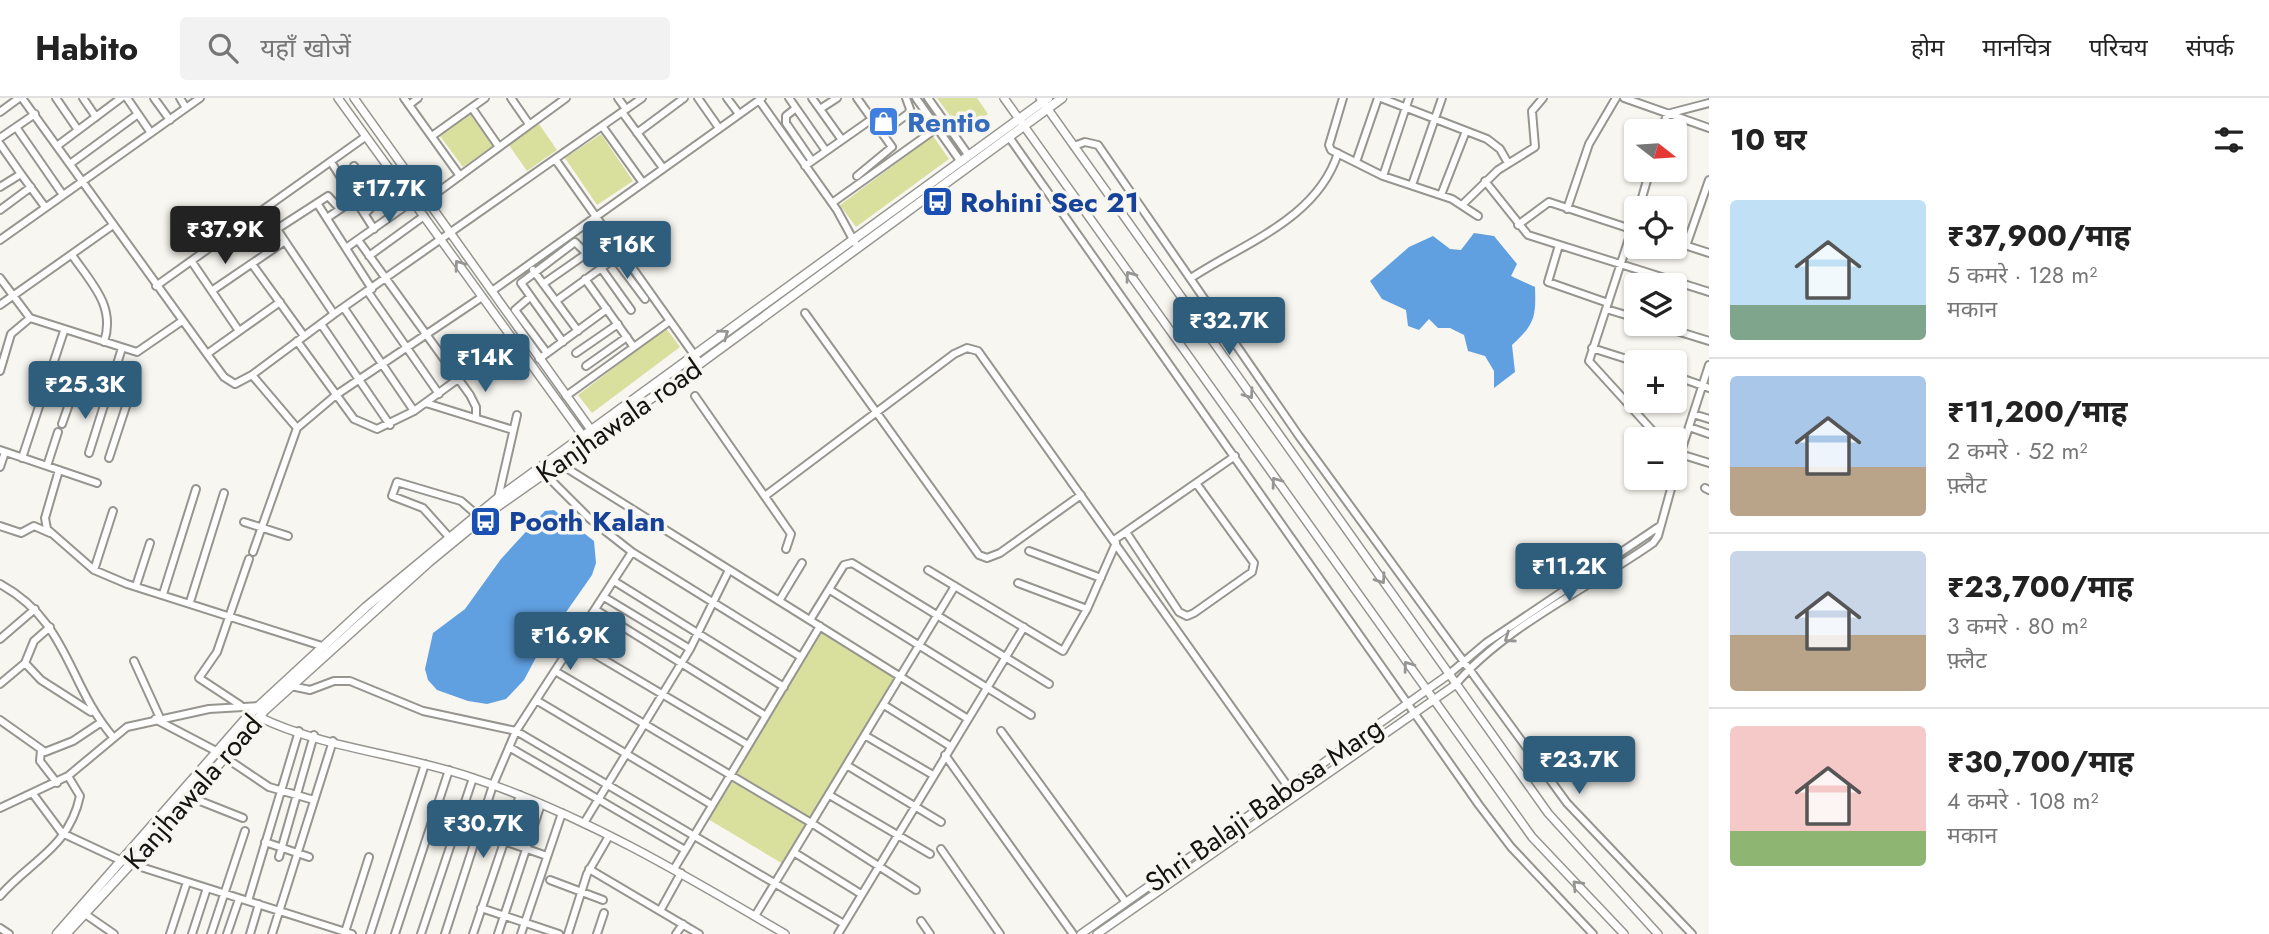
<!DOCTYPE html>
<html lang="hi">
<meta charset="utf-8">
<style>
body{margin:0;font-family:Jost,"Noto Sans Devanagari",sans-serif;background:#f2f2f2;color:#222;height:100vh;display:flex;flex-direction:column;font-size:26px;white-space:nowrap}
*{box-sizing:border-box;margin:0}
p{font-size:23px;color:#767676}
.icon{flex:none;width:38px;height:38px;fill:none;stroke:currentColor;stroke-width:2;stroke-linecap:round;stroke-linejoin:round}
.map{position:relative;flex:1;overflow:hidden}
.panel{display:flex;flex-direction:column;background:#fff;width:560px}
.panel>*{flex:none}
.needle{width:46px;rotate:107deg}
.fabs{position:absolute;left:1624px;top:21px;display:grid;gap:14px}
.fabs a{display:grid;place-items:center;width:63px;height:63px;border-radius:7px;background:#fff;box-shadow:0 2px 5px #0004;font-size:35px}
.price{position:absolute;translate:-50% -60px;padding:0 16px;border-radius:7px;background:#2e5e7c;color:#fff;font-size:23px;line-height:46px;filter:drop-shadow(0 2px 4px #0008)}
.price::after{content:'';position:absolute;left:50%;top:42px;width:21px;height:16px;margin-left:-10px;background:inherit;clip-path:polygon(0 0,100% 0,50% 100%)}
.price.current{background:#222;color:#fff}
ul{padding:0;list-style:none}
li{display:flex;align-items:center;gap:21px;height:175px;padding:0 21px}
li+li{border-top:2px solid #e0e0e0}
li span{display:grid;place-items:center;flex:none;width:196px;height:140px;border-radius:7px;color:#555}
li>.icon{margin-inline-start:auto}
span .icon{width:84px;height:84px;fill:#fffc;stroke-width:1}
li b{font-size:30px}
h2{display:flex;justify-content:space-between;align-items:center;height:84px;padding:0 21px;font-size:30px}
header{display:flex;align-items:center;gap:42px;box-sizing:border-box;height:98px;padding:0 35px;background:#fff;border-bottom:2px solid #e0e0e0}
header strong{font-size:33px}
nav{display:flex;gap:38px;margin-inline-start:auto;font-size:24px}
.search{width:490px;height:63px;background:#f2f2f2;display:flex;align-items:center;gap:18px;box-sizing:border-box;padding:0 24px;border-radius:7px;color:#767676;font-size:26px}
main{display:flex;flex:1;min-height:0}
.map>svg:first-child{display:block}
.green{fill:#d9df9d}
.water{fill:#60a0e1}
.lines{fill:none;stroke-linecap:round;stroke-linejoin:round}
.minor-casing{stroke:#969590;stroke-width:10}
.tertiary-casing{stroke:#969590;stroke-width:10}
.secondary-casing{stroke:#969590;stroke-width:11}
.minor{stroke:#fff;stroke-width:6}
.tertiary{stroke:#fff;stroke-width:7}
.secondary{stroke:#fff;stroke-width:8}
.oneway{stroke:#959594}
.labels{text-anchor:middle;dominant-baseline:central;stroke-width:7;stroke-linejoin:round;paint-order:stroke}
.shop-label{font-size:28px;font-weight:bold;fill:#366cbe;stroke:#f8f6f0;text-anchor:start}
.transit-label{font-size:28px;font-weight:bold;fill:#164399;stroke:#f8f6f0;text-anchor:start}
.street-label{font-size:28px;fill:#141311;stroke:#f8f6f0}
</style>
<header>
<strong>Habito</strong>
<div class="search"><svg class="icon" aria-label="search" viewBox="0 0 24 24"><circle cx="10" cy="10" r="6"/><path d="M15 15l6 6"/></svg>यहाँ खोजें</div>
<nav><a>होम</a><a>मानचित्र</a><a>परिचय</a><a>संपर्क</a></nav>
</header>
<main>
<div class="map">
<svg width="1709" height="836" viewBox="0 0 1709 836">
<rect width="100%" height="100%" fill="#f8f6f0"/>
<path class="green" d="M937,0H977L988,16L962,34Z
M471,15L494,47L463,69L440,38Z
M539,26L557,52L527,73L509,47Z
M601,36L633,83L597,107L565,60Z
M933,38L949,61L856,129L840,107Z
M666,230L680,249L592,315L578,297Z
M820,533L897,579L783,766L708,721Z"/>
<path class="water" d="M1474,135L1494,138L1517,166L1511,178L1535,189C1536,219 1535,226 1512,247L1515,274L1494,290V273L1485,258L1468,253L1464,237L1450,230H1438L1429,221L1419,232L1408,228L1406,212L1382,201L1370,183L1409,149L1433,138L1450,151L1461,152Z
M554,412L594,443L596,465L592,477L541,550L524,582L506,601L487,606L468,603L437,592L428,582L425,571L433,535L465,511L501,461L545,413Z"/>
<g class="lines">
<defs>
<path id="minor" d="M22,0L207,256L224,279L235,286L252,277L334,216L642,0
M56,0L78,32
M83,0L96,19
M127,0L151,35
M154,0L170,22
M180,0L186,10
M404,0L460,78
M511,0L529,26
M618,0L626,11
M698,0L719,30
M727,0L739,16
M789,0L826,53
M812,0L842,42
M916,0L961,64
M928,0L969,58
M1343,0L1329,47L1331,52L1383,78L1452,101L1478,118
M1381,0L1487,41L1500,51L1508,65
M1624,0L1709,30
M759,2L837,112L855,145
M409,7L418,0
M472,10L499,49
M796,10L786,18V25L812,63
M820,11L837,0
M0,14L19,0
M622,14L663,70
M602,28L643,85
M16,29L63,97
M1662,33L1667,16L1709,5
M637,35L684,0
M882,35L909,15L910,11L906,0
M432,38L485,0
M1009,39L1479,707L1511,749L1593,836
M0,40L35,16
M0,46L21,76
M57,48L121,0
M1074,48L1085,44L1098,47L1299,338L1567,705L1692,836
M555,61L700,265
M331,64L374,131
M1356,64L1378,0
M70,66L138,16
M354,68L377,103L365,116
M805,68L872,21
M857,78L892,49L857,0
M1383,78L1409,0
M1485,83L1528,137L1709,194
M1412,87L1442,0
M0,89L21,76L45,109
M1441,97L1466,33
M427,102L566,0
M317,105L372,191
M832,105L937,30
M1462,107L1498,72L1535,49L1532,13L1543,0
M1639,110L1650,72
M1567,111L1589,46L1616,0
M0,112L31,89
M264,112L334,216
M1636,119L1589,263L1660,341
M327,120L355,101
M1518,127L1549,104L1634,132
M277,131L328,98L340,111
M0,142L200,0
M358,142L470,297L476,309V320
M1675,144L1709,155
M1559,147L1548,184L1608,205
M1686,148L1709,82
M346,150L414,102
M72,157C91,185 116,208 104,244
M369,158L424,118
M615,161L645,201
M192,164L239,233
M252,166L304,238
M601,170L631,212
M533,172L578,233
M0,180L30,220L137,254L182,223
M1191,180C1244,145 1317,121 1338,55
M585,181L633,248
M543,186L599,147L613,162
M156,188L365,39
M213,192L285,143
M492,193L762,0
M368,194L439,296
M530,199L515,212L547,255
M556,203L622,155
M0,207L113,127
M344,210L414,313
M1606,211L1636,220
M805,215L979,457L987,460L1000,455L1081,397
M321,226L390,327
M1654,226L1709,243
M297,243L354,321L377,331L414,313L458,281
M563,244L521,185L575,144L587,156
M1592,250L1636,264
M576,255L618,226
M207,256L280,204
M539,261L607,211
M586,268L627,239
M0,273L11,236L30,220
M252,277L297,330
M1675,278L1709,290
M48,279L127,304
M566,298L670,223
M695,298L791,436L786,451
M426,305L513,332
M1693,316L1709,321
M62,326L75,289
M1689,329L1709,336
M0,352L97,385
M89,355L122,250
M1680,356L1709,365
M22,360L64,233
M109,360L134,284
M560,366L968,621
M47,368L58,334
M0,369L5,354
M59,372L45,420L47,431L94,472L127,486L325,549
M1675,372L1709,267
M545,376L590,421L632,454L801,559
M1705,390L1709,392
M765,398L954,256L967,250L978,253L1289,690
M498,400L517,317
M244,424L288,438
M0,428L21,435L34,428L50,435
M1126,434L1179,514L1187,518L1194,515L1252,474L1254,465L1196,385
M449,439L423,410L392,398L397,384L461,403L477,417
M1114,442L1235,358
M1029,453L1101,480
M253,454L297,330L336,297L482,199
M94,472L113,413
M928,472L1063,553L1087,511L1116,445
M614,483L784,589
M1018,485L1087,511
M0,486C69,524 67,585 113,639
M136,488L150,445
M830,492L1031,617
M163,496L196,391
M604,499L690,551
M779,503L802,465
M190,504L224,395
M596,512L766,618
M810,522L844,467L852,465L1049,586
M0,541L35,511
M574,544L748,647
M134,563L160,620
M25,565L41,582L91,614
M555,573L813,726L916,792
M1448,577L1486,545L1660,428
M0,586L25,565L34,543L50,529
M1455,587C1505,528 1589,490 1653,445L1658,438L1674,380
M291,588L310,592L334,583H350L423,613L516,633L844,826
M536,602L712,707
M240,607L199,580L217,554L249,461
M884,607L950,648
M155,621L214,652L269,689L314,702
M0,622L45,654L73,643L100,625
M1001,633L1125,803
M866,638L933,677
M509,649L685,752
M41,652L40,663L57,685
M945,657L1073,836
M848,668L941,724
M33,696L62,735L122,763L352,836
M831,698L930,756
M190,699L243,720
M0,710L68,678L127,629L209,611L259,608
M584,725L690,551L729,472
M504,743L547,758
M265,744L309,759
M941,751L1000,836
M795,755L861,796
M279,759L314,637
M589,771L699,836
M674,771L820,528
M550,782L603,802
M0,798C30,763 69,750 80,698L68,678
M248,803L299,633
M481,810L559,836
M660,813L681,775
M85,816L114,836
M755,818L955,488
M921,823L930,836
M0,830L9,836
M345,834L369,759
M170,836L187,784
M192,836L207,790
M211,836L245,733
M227,836L239,801
M250,836L259,806
M272,836L333,643
M370,836L425,666
M395,836L449,672
M421,836L473,680
M445,836L493,687L516,633L632,454
M473,836L520,697
M498,836L541,706
M521,836L562,715
M568,836L587,776L609,738
M597,836L604,815
M676,836L683,826
M838,836L1024,529"/>
<path id="tertiary" d="M338,0L586,342
M354,0L594,336
M1004,0L1532,739L1624,836
M1040,0L1548,715L1658,836
M259,619C325,651 404,656 473,680C584,717 685,777 785,836
M1081,836L1448,577
M1097,836L1455,587"/>
<path id="secondary" d="M57,836L249,617L366,509L498,400L1048,0
M66,836L175,718L265,612L429,464L491,413L683,278L1062,0"/>
</defs>
<use href="#minor" class="minor-casing"/>
<use href="#tertiary" class="tertiary-casing"/>
<use href="#secondary" class="secondary-casing"/>
<use href="#minor" class="minor"/>
<use href="#tertiary" class="tertiary"/>
<use href="#secondary" class="secondary"/>
</g>
<defs><path id="oneway-chevron" d="M-2-3.5L2.5 0L-2 3.5" fill="none" stroke-width="1.6" stroke-linecap="round" stroke-linejoin="round" transform="scale(1.75)"/></defs>
<g class="oneway">
<use href="#oneway-chevron" transform="translate(459 167) rotate(-126)"/>
<use href="#oneway-chevron" transform="translate(1130 178) rotate(-125)"/>
<use href="#oneway-chevron" transform="translate(724 236) rotate(-36)"/>
<use href="#oneway-chevron" transform="translate(1249 296) rotate(55)"/>
<use href="#oneway-chevron" transform="translate(1276 384) rotate(-126)"/>
<use href="#oneway-chevron" transform="translate(1381 481) rotate(55)"/>
<use href="#oneway-chevron" transform="translate(1509 540) rotate(145)"/>
<use href="#oneway-chevron" transform="translate(1408 568) rotate(-126)"/>
<use href="#oneway-chevron" transform="translate(1577 787) rotate(-134)"/>
</g>
<defs>
<symbol id="shop-square" viewBox="-11 -11 22 22"><rect x="-9" y="-9" width="18" height="18" rx="4" fill="#3f7fe0" stroke="#f8f6f0"/><path d="M-5-2.5h2.3a2.7 3.5 0 0 1 5.4 0H5L5.5 6h-11ZM-1.5-2.5h3a1.5 2.3 0 0 0-3 0Z" fill="#fff"/></symbol>
<symbol id="bus-square" viewBox="-11 -11 22 22"><rect x="-9" y="-9" width="18" height="18" rx="4" fill="#1a4fb4" stroke="#f8f6f0"/><path d="M-5-6H5V4H4V6H2V4H-2V6H-4V4H-5ZM-3.5-4V0h7V-4ZM-3.5 1.2v1.5H-2V1.2ZM2 1.2v1.5H3.5V1.2Z" fill="#fff"/></symbol>
</defs>
<g fill-rule="evenodd">
<use href="#shop-square" x="866" y="6" width="35" height="35"/>
<use href="#bus-square" x="920" y="86" width="35" height="35"/>
<use href="#bus-square" x="468" y="406" width="35" height="35"/>
</g>
<g class="labels">
<g class="shop-label">
<text x="907" y="24">Rentio</text>
</g>
<g class="transit-label">
<text x="960" y="104">Rohini Sec 21</text>
<text x="509" y="423">Pooth Kalan</text>
</g>
<g class="street-label">
<text transform="translate(619 323) rotate(-35)">Kanjhawala road</text>
<text transform="translate(193 694) rotate(-49)">Kanjhawala road</text>
<text transform="translate(1264 707) rotate(-35)">Shri Balaji Babosa Marg</text>
</g>
</g>
</svg>
<div class="fabs">
<a><svg class="needle" viewBox="-14 -14 28 28"><path d="M0-13l5 13h-10z" fill="#e53935"/><path d="M0 13l5-13h-10z" fill="#767676"/></svg></a>
<a><svg class="icon" aria-label="locate" viewBox="0 0 24 24"><circle cx="12" cy="12" r="6"/><path d="M12 2v4M12 18v4M2 12h4M18 12h4"/></svg></a>
<a><svg class="icon" aria-label="layers" viewBox="0 0 24 24"><path d="M12 4l9 5-9 5-9-5zM3 14l9 5 9-5"/></svg></a>
<a>+</a>
<a>−</a>
</div>
<b class="price" style="left:389px;top:127px">₹17.7K</b>
<b class="price current" style="left:225px;top:168px">₹37.9K</b>
<b class="price" style="left:627px;top:183px">₹16K</b>
<b class="price" style="left:1229px;top:259px">₹32.7K</b>
<b class="price" style="left:485px;top:296px">₹14K</b>
<b class="price" style="left:85px;top:323px">₹25.3K</b>
<b class="price" style="left:1569px;top:505px">₹11.2K</b>
<b class="price" style="left:570px;top:574px">₹16.9K</b>
<b class="price" style="left:1579px;top:698px">₹23.7K</b>
<b class="price" style="left:483px;top:762px">₹30.7K</b>
</div>
<section class="panel">
<h2>10 घर<svg class="icon" aria-label="filters" viewBox="0 0 24 24"><path d="M4 7h16M4 17h16"/><circle cx="9" cy="7" r="2"/><circle cx="15" cy="17" r="2"/></svg></h2>
<ul>
<li><span style="background:linear-gradient(#bfe0f5 75%,#7fa58c 0)"><svg class="icon" aria-label="home" viewBox="0 0 24 24"><path d="M3 11l9-7 9 7M6 9v11h12V9"/></svg></span><div><b>₹37,900/माह</b><p>5 कमरे · 128 m²</p><p>मकान</p></div></li>
<li><span style="background:linear-gradient(#a9c7e8 65%,#b9a48a 0)"><svg class="icon" aria-label="home" viewBox="0 0 24 24"><path d="M3 11l9-7 9 7M6 9v11h12V9"/></svg></span><div><b>₹11,200/माह</b><p>2 कमरे · 52 m²</p><p>फ़्लैट</p></div></li>
<li><span style="background:linear-gradient(#c9d6e8 60%,#b9a48a 0)"><svg class="icon" aria-label="home" viewBox="0 0 24 24"><path d="M3 11l9-7 9 7M6 9v11h12V9"/></svg></span><div><b>₹23,700/माह</b><p>3 कमरे · 80 m²</p><p>फ़्लैट</p></div></li>
<li><span style="background:linear-gradient(#f6c9c9 75%,#8fb573 0)"><svg class="icon" aria-label="home" viewBox="0 0 24 24"><path d="M3 11l9-7 9 7M6 9v11h12V9"/></svg></span><div><b>₹30,700/माह</b><p>4 कमरे · 108 m²</p><p>मकान</p></div></li>
</ul>
</section>
</main>
